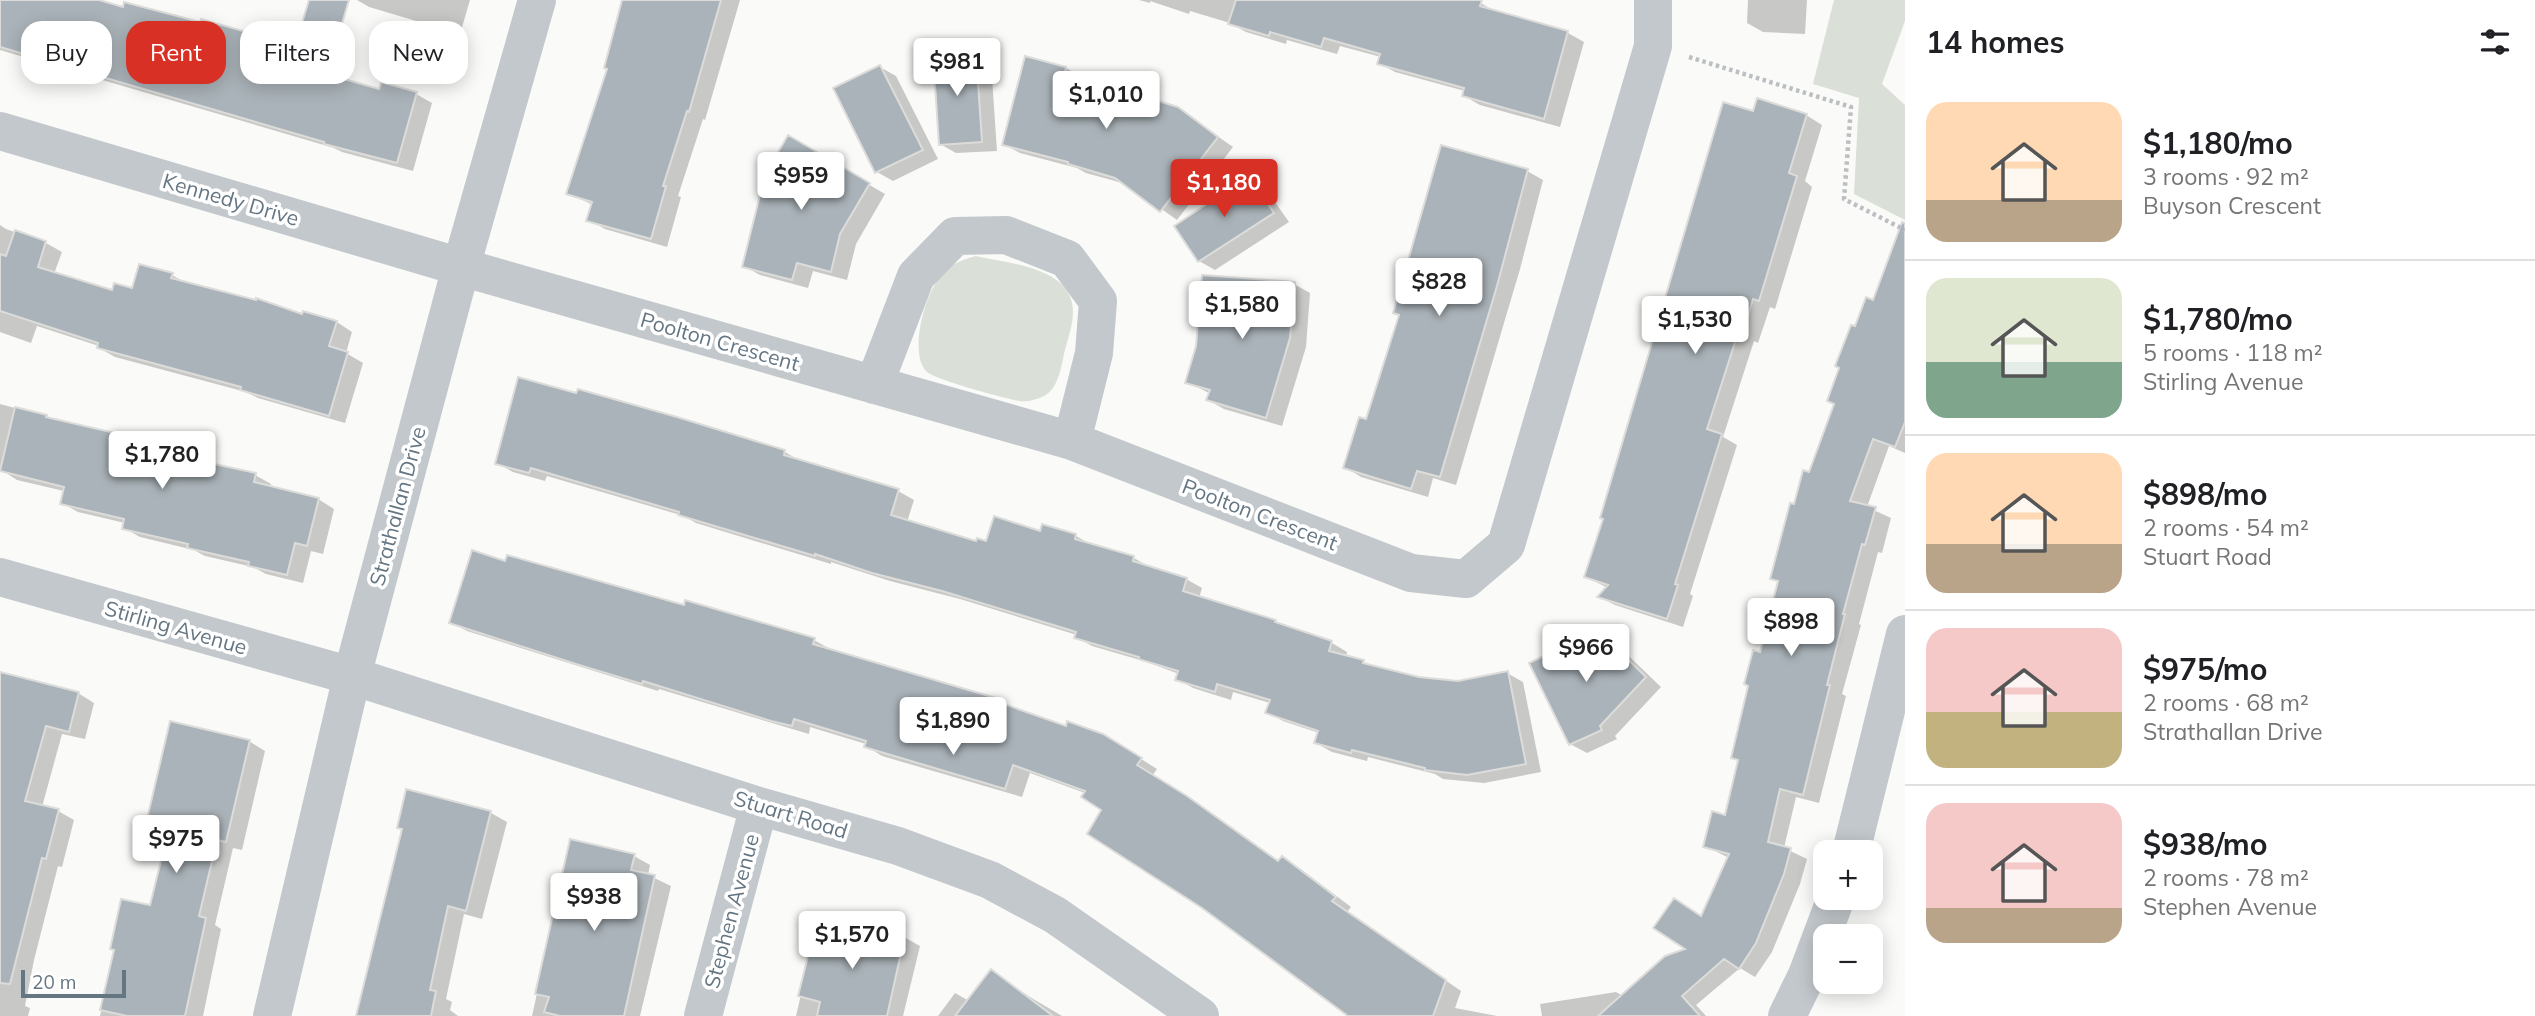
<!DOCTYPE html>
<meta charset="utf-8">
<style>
body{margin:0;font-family:Mulish,sans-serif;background:#f6f6f6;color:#202124;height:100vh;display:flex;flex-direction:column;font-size:26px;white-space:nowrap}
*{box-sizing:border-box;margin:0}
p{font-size:23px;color:#757577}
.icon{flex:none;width:38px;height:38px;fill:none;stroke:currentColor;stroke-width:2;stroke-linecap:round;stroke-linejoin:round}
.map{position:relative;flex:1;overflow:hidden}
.drawer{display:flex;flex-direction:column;background:#fff;width:630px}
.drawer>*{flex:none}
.top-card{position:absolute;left:21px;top:21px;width:665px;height:63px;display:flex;gap:14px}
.controls{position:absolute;left:1813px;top:840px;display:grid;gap:14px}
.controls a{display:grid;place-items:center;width:70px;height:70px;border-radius:14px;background:#fff;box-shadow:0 4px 18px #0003;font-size:35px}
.scale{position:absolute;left:21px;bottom:18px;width:105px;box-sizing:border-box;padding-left:7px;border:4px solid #657683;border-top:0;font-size:19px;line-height:24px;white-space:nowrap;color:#657683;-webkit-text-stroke:5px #fff;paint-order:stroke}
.price{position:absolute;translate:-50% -60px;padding:0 16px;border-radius:7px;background:#fff;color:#222;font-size:23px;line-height:46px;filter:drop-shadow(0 2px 4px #0008)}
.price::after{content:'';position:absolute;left:50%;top:42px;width:21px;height:16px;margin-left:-10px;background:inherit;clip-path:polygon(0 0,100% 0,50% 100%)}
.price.selected{background:#d93025;color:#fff}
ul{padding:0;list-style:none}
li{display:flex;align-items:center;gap:21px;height:175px;padding:0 21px}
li+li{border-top:2px solid #e0e0e0}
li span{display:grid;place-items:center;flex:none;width:196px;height:140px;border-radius:21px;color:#555}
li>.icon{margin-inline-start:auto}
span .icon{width:84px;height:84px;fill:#fffc;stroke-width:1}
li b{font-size:30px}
h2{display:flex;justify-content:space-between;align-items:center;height:84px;padding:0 21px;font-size:30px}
.tag{padding:0 24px;border-radius:21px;background:#fff;box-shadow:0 4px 18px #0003;font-size:24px;line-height:63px}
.tag.selected{background:#d93025;color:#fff}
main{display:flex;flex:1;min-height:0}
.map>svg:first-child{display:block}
.green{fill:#dadfd7}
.shadow{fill:#0003}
.building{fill:#aab3b9;stroke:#dcdcda;stroke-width:2}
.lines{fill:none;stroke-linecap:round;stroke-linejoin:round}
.path{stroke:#bbbfc2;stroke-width:4.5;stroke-dasharray:3.5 3.5;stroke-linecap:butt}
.minor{stroke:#c3c8cc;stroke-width:38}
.labels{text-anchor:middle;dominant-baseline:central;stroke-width:7;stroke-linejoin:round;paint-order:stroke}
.street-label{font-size:21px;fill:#657683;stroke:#fff}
</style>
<main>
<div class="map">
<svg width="1905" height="1016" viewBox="0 0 1905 1016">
<rect width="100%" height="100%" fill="#fafaf8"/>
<path class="green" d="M1834,0H1905V21L1882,84L1905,105V220L1854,194L1859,98L1813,84Z
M976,256C1009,264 1073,267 1073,312C1073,326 1067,341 1064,354C1061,368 1058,389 1044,396C1036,400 1028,402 1019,401C1004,398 936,380 927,372C908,354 925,294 940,277C950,264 961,260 976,256Z"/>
<path class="shadow" d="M0,0H92L296,48L336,44L352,53L344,81L381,91L416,94L432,103L413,171L342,152L334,148L0,50Z
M357,0H470L460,34L369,7Z
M624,0H740L705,120L703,119L678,196L681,197L667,247L605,229L589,220L593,205L568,193L609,69Z
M1139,0H1470L1481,3L1497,13L1568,33L1584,42L1560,127L1480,105L1464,96L1465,91L1395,72L1379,63L1381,57L1340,46L1337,54L1287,40L1286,44L1246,32L1230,23L1190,11L1189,14L1150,1V3Z
M1748,0H1807L1805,34L1763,32L1747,23Z
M975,53L991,63L997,151L956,153L940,144Z
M880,67L896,76L938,159L893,181L877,172Z
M1066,68L1082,77L1081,80L1177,108L1233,147L1177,220L1126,184L1086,173L1077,168L1020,153L1004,144Z
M1754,113L1806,115L1822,125L1805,181L1812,187L1775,309L1770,307L1758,343L1754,341L1723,437L1737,445L1690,594L1693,596L1683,627L1615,605L1599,597L1608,588L1586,577Z
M789,138L885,194L856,244L847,280L813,271L808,288L760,275L744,266Z
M1527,171L1543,180L1520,269L1456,485L1433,478L1428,497L1361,477L1345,467L1367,421Z
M1249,178L1265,188L1289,222L1215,270L1199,261Z
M0,225L6,229L46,243L62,252L54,274L114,293L134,290L172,275L188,284L303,316L337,322L352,332L346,353L363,363L345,423L258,398L246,392L115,357L99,348V346L37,326L31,343L0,332Z
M1905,272V453L1889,446L1867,507L1891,518L1882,553L1878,552L1859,624L1861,625L1842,694L1846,696L1819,803L1796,797L1784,848L1807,859L1800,884L1772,952L1755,977L1740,968L1696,1005L1706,1016H1542L1540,1004L1616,992L1623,996L1689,950L1729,858L1705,846L1726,817L1740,761L1733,757L1780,582L1772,578L1795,506L1810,474L1836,404L1856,329L1874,302Z
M1294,284L1310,293L1306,347L1282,426L1224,409L1208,400L1211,394L1187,382Z
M0,404L128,438L139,444L191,457L202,463L255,475L271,484L270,488L318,499L334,509L323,554L311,551L303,583L266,574L253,567L205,556L194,550L140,537L124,528L125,523L78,512L62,503L64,491L17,480L0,469Z
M677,419L785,452L802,462L898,491L914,500L907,522L977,543L1041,533L1076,536L1092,545L1134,558L1149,567L1186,579L1202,588L1199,598L1275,622L1332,643L1347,652L1346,657L1363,662L1373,667L1419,679L1458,682L1507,673L1523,682L1541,772L1484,783L1443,779L1435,774L1368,757L1367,761L1332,752L1316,743L1319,733L1283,721L1267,712L1270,703L1233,692L1231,700L1193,688L1177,679L1179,674L1147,662L1092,646L1076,637L1077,635L960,599L890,581L831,562V564L696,523L684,516L547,476L545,481L513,472L497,463Z
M507,563L814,640L830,649V651L998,701L1012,709L1119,745L1157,769L1152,776L1279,862L1282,858L1298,867L1351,907L1347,912L1461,991L1455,1008L1497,1016H1353L1085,793L1030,773L1022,797L882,756L866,746V744L810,727L809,734L659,689L658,691L467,631L451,622Z
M1598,632L1614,642L1661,687L1615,736L1617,739L1587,753L1570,744Z
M0,680L78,693L94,703L85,739L62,734L42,807L58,811L74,820L62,867L58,866L34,960L25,1006L30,1008L28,1016H0Z
M249,741L265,751L242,850L233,848L215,925L221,929L203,1016H100L116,951L152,907L171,828L149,818Z
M408,791L491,813L507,822L482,919L464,914L446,999L452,1002L450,1010L458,1016H358L403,830Z
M571,841L634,856L650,865L648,875L671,886L640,1016H532Z
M816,930L844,937H904L920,946L903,1016H796Z
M991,971L1030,997L1062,1016H938L955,993L969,1001Z"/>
<path class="building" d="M0,0H99L123,7L124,2L200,22L201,19L295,46L309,0H349L327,74L379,89L381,82L417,92L397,163L324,144V142L0,47Z
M622,0H721L689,112L687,111L663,186H666L651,239L586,221L592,202L566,194L607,69L604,68Z
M1236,0H1482L1480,6L1568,31L1544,119L1462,96L1464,88L1377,64L1380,54L1324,38L1321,47L1270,32L1269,36L1228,24Z
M976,52L982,142L939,145L933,54Z
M1025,56L1066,67L1065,73L1178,107L1218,137L1160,212L1115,178L1068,164V162L1002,145Z
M880,65L923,150L875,173L833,88Z
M1757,98L1807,114L1789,173L1797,176L1759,301L1753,299L1742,335L1738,333L1707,429L1722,434L1675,584L1678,585L1667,619L1597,597L1608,585L1584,577L1603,519L1600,518L1723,102L1753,111Z
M788,135L870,183L840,234L831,272L797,263L792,280L742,267L765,175Z
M1441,145L1528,169L1497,286L1440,477L1417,471L1411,489L1343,468L1359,417L1366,419L1399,315L1393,313Z
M1249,176L1274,213L1198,262L1174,226Z
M1902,222L1905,223V422L1895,447L1873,439L1850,501L1876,507L1865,545L1862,544L1843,614H1845L1827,685H1830L1803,795L1780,789L1768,842L1791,848L1784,874L1756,943L1739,969L1724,959L1682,996L1700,1016H1598L1665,956L1685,949L1653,928L1674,898L1701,916L1729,854L1703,847L1712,811L1725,815L1738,760L1731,758L1748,686L1744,684L1753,650L1760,652L1778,581L1770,579L1790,503L1794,504L1803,470L1809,472L1834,404L1827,401L1839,368L1835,366L1851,325L1855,326L1866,297L1873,300Z
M15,230L46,241L38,267L112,290L114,283L132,288L139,264L173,273L171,278L256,300V298L302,314L303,311L337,321L329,346L348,352L329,416L240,390L241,387L97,348L98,343L0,311V254L6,256Z
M1202,275L1295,282L1290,338L1266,418L1206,400L1210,390L1185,383L1196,346Z
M518,377L576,393L578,389L677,417L785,450L784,455L899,489L891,515L976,541L977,538L986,541L994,516L1040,531L1042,524L1076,534L1075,539L1134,556L1133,561L1187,578L1183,591L1276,620L1275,622L1332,641L1329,651L1364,660L1363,663L1419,677L1458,681L1508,671L1526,764L1467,775L1425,770V768L1352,750L1351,753L1314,743L1318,731L1265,713L1270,700L1217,684L1215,692L1175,680L1178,671L1138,659L1139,657L1074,638L1076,632L942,591L872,573L815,554V556L678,515L679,512L531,468L529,473L495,464Z
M15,407L47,415L46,417L128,436V440L192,455L191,459L256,473L254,482L319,498L307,546L295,543L287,575L248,566L249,562L187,548L188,544L122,529L124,519L60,504L64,487L0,471Z
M472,550L505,561L507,555L684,605L685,600L815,638L813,644L999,699L998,702L1066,726L1067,721L1103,734L1142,758L1137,765L1187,796L1278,861L1282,856L1336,897L1332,901L1446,980L1433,1016H1348L1202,908L1087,834L1101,810L1081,797L1085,791L1013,765L1005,789L864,747L866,741L794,719L792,726L771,721L643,681L642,684L579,665L449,623Z
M1598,630L1646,677L1600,726L1602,730L1569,745L1529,663Z
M0,672L79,692L69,732L46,726L25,801L59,809L46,859L42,858L10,984L0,983Z
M170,721L250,740L226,842L217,840L199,916L206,918L185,1016H127L100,1010L114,950L110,949L121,899L150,905L170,824L147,819Z
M406,789L491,811L466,911L448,906L430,990L436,991L431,1016H356L402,829L397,828Z
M570,839L635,854L631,870L655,875L624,1016H560L544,1012L549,997L535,994Z
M846,921L905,935L887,1016H817L820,1002L798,996L815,928L842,934Z
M991,969L1053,1016H955Z"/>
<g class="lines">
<path class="path" d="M1689,57L1851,107L1844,199L1905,230"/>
<path class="minor" d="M0,131L461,267L1072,441L1411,573L1466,579L1506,545L1653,46V0
M874,385L916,276L955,236L1006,235L1067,259L1098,301L1094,353L1072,441
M0,577L352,676L759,806L898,846L990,880L1055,915L1200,1016
M1851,852L1905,634
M272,1016L352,676L461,267L537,0
M703,1016L759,806
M1787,1016L1807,975L1836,898"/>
</g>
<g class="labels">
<g class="street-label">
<text transform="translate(231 199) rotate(16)">Kennedy Drive</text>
<text transform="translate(720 341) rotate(16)">Poolton Crescent</text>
<text transform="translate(397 506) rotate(-75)">Strathallan Drive</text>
<text transform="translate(1260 514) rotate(21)">Poolton Crescent</text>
<text transform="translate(176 627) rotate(16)">Stirling Avenue</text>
<text transform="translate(791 814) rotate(17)">Stuart Road</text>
<text transform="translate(731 911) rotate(-75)">Stephen Avenue</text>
</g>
</g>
</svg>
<div class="controls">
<a>+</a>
<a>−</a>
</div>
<div class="scale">20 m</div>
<b class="price" style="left:957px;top:98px">$981</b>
<b class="price" style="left:1106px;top:131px">$1,010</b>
<b class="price" style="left:801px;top:212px">$959</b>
<b class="price selected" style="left:1224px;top:219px">$1,180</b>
<b class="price" style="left:1439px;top:318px">$828</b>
<b class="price" style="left:1242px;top:341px">$1,580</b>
<b class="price" style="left:1695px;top:356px">$1,530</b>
<b class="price" style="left:162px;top:491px">$1,780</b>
<b class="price" style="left:1791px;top:658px">$898</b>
<b class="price" style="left:1586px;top:684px">$966</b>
<b class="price" style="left:953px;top:757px">$1,890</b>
<b class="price" style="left:176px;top:875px">$975</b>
<b class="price" style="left:594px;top:933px">$938</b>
<b class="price" style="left:852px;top:971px">$1,570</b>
<div class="top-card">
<a class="tag">Buy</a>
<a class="tag selected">Rent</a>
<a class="tag">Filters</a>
<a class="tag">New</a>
</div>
</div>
<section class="drawer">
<h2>14 homes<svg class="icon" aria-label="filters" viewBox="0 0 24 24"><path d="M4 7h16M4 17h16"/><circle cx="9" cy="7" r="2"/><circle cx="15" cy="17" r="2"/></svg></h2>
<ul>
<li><span style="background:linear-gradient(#ffd9b3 70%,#b9a48a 0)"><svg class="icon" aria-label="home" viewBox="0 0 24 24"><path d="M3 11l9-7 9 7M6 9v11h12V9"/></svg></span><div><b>$1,180/mo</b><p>3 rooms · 92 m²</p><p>Buyson Crescent</p></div></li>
<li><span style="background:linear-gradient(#dfe7d0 60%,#7fa58c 0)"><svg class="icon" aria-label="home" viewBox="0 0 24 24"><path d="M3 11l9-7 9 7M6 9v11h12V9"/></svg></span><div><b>$1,780/mo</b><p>5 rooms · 118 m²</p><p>Stirling Avenue</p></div></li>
<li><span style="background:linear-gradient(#ffd9b3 65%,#b9a48a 0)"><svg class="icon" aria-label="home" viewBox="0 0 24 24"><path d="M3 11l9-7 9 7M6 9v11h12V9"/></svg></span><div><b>$898/mo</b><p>2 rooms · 54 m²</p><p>Stuart Road</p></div></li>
<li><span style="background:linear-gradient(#f6c9c9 60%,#c2b280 0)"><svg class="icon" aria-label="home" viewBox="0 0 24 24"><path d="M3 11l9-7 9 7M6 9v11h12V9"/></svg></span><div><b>$975/mo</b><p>2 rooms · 68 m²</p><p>Strathallan Drive</p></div></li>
<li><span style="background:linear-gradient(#f6c9c9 75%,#b9a48a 0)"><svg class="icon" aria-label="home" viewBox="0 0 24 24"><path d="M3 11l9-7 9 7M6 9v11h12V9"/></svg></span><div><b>$938/mo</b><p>2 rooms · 78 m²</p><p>Stephen Avenue</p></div></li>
</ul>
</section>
</main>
